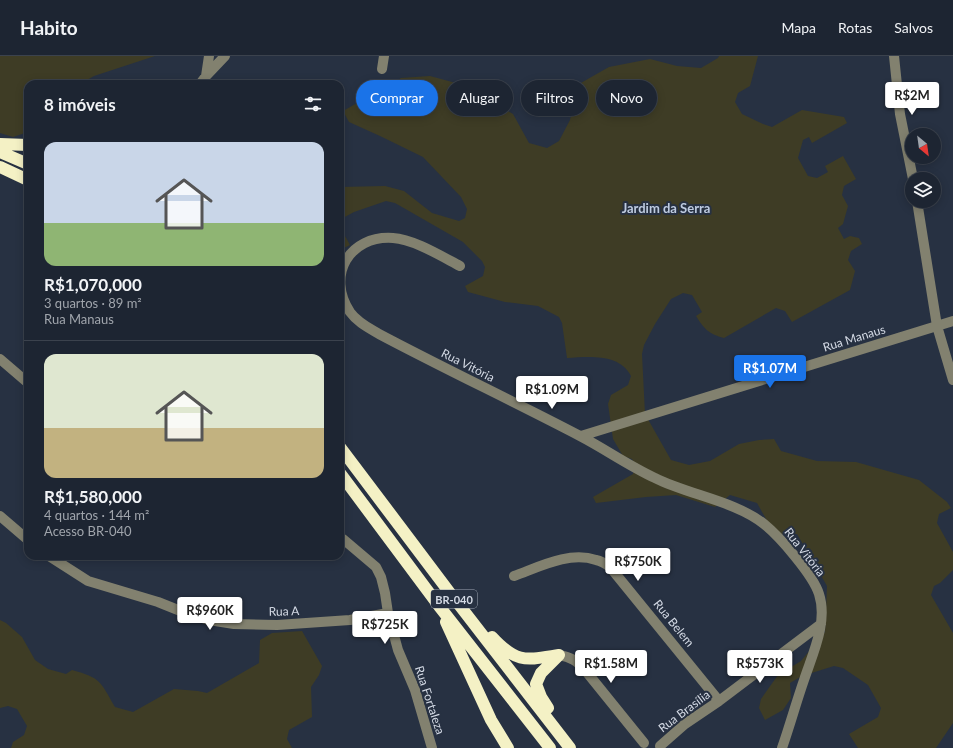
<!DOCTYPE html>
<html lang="pt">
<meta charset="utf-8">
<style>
body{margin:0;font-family:Lato,sans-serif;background:#252d3a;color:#f1f3f6;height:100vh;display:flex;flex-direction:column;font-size:15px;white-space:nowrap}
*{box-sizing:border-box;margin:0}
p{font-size:13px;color:#a0a5ac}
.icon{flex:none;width:22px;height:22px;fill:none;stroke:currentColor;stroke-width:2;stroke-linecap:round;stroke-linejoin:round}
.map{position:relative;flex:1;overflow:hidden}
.panel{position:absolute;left:24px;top:24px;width:320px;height:480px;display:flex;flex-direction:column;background:#1d2532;border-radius:12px;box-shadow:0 2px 10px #0003,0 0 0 1px #3b424d}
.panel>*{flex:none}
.guide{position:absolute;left:356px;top:24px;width:380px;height:36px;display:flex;gap:8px}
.needle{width:26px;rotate:151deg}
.fabs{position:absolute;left:905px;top:72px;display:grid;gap:8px}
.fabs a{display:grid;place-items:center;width:36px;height:36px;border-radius:50%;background:#1d2532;box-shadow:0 2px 10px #0003,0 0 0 1px #3b424d;font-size:20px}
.price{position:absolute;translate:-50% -34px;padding:0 9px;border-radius:4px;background:#fff;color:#222;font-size:13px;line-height:26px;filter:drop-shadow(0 1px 2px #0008)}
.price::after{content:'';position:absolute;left:50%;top:24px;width:12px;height:9px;margin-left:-6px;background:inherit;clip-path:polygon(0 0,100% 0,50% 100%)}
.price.active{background:#1a73e8;color:#fff}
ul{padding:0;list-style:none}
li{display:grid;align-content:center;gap:8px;height:212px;padding:0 20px}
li+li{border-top:1px solid #3b424d}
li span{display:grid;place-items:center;height:124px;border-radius:12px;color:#555}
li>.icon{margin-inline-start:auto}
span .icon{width:72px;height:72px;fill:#fffc;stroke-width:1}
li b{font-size:17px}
h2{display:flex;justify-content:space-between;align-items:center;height:48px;padding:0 20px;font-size:17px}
.pill{padding:0 14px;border-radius:18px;background:#1d2532;box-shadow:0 2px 10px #0003,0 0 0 1px #3b424d;font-size:14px;line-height:36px}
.pill.active{background:#1a73e8;color:#fff}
header{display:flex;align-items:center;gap:24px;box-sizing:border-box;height:56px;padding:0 20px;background:#1d2532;border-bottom:1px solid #3b424d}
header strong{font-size:19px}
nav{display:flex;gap:22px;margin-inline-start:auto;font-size:14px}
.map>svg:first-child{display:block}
.green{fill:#3e3c25}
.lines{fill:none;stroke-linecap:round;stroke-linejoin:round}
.minor{stroke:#82816f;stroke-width:10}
.highway{stroke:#f4f1c5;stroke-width:12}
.labels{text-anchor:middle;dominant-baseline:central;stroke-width:4;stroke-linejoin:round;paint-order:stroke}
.shield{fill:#273142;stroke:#a0a7b4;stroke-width:1}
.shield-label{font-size:11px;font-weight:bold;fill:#d4dae5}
.street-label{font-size:12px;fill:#d4dae5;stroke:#273142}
.neighbourhood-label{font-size:13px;font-weight:bold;fill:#becbe0;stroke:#273142}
</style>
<header>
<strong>Habito</strong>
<nav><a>Mapa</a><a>Rotas</a><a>Salvos</a></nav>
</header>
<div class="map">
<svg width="953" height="692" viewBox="0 0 953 692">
<rect width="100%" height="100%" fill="#273142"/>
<path class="green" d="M0,0H155L94,20L80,28H28V76L13,81L0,77Z
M719,0H758L750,30L738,37L735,46L742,58L763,68L772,71L802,54L844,61L847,67L812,87L809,81L803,84L798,102L808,120L817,122L828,116L825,110L843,100L856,123L844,130L842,139L848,150L843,168L838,172L844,183L850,180L859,182L862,188L851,195L848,204L855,215L850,234L792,266L785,255L776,252L724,282C709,278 704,273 696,260L702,256L692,239L683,237L671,243L655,268L644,289L642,298L645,358L671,404L689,409L710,405L739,388L759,384L774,383L781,395L817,405L856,406L919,424L947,446L951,452L939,458L937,467L953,496V514L940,527L934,530L931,539L953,577V667L936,692H858L849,678L878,661L881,652L868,629L843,612L834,610L802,620L790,627L791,642L783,654L765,664L759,652L761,643L778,619L801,605L825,576L827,530L797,478H782L770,470L757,447L730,439L715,451L676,439L646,441L596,447L593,441L633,418L635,409L632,403L623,400L613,383L608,348L611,339L628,329L631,320C619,297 589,301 567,302L562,267L559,261L538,250L505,246L468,236L465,230L483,220L485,211L482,205L463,186L395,147L386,145L354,156L343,162L340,171L350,189L340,194V131L385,130L404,135L432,157L459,165L465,162L467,153L461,141L423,101L380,80L349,66L343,55L401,22L430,20L467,30L513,58L529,87L547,92L559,85L570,64L572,55L569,49L556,41L609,11L650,3L677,10L701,12L718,2Z
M0,564L6,567L22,581L35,604L48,613L66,618L72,614C101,622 100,625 115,651L133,656L174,633L198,635L207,637L259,607L260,584L272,577L302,575L322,610L319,619L311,631L312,661L289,674L287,683L292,692H11L13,686L24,679L27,670L17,653L8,650L0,652Z"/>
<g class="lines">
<path class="minor" d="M894,0L900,58L913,123
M382,13L384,0
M206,20L225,0
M200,28L206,20L209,0
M917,145L937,270L953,324
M460,210C441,200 413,183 393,182C349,179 326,220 350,256C357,266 369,272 379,278C445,313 513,345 580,380C605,393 629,410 655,422C689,439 735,445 764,468C780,481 813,519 819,538C828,566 813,597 804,624C796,647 790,669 782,692
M0,303L28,327
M581,380L953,265
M0,460L28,484
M340,482L343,483L376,511L381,521L385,537L388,557L398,594L415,634L432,692
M49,500L88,525L158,546L183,556L209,564L234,568L277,569L350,564L388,557
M514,520C539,511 569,495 596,504C601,505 606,508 610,511L719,645
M559,599C571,601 577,605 585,614L644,687
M660,690L685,668L719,645L821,568"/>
<path class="highway" d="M0,88L28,89
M0,96L28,108
M0,111L28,124
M340,391L450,537L570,692
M340,417L439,550L550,692
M446,566L491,664L508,692
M492,581C517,608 526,604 559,599
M548,652L541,641L536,628L541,617L559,599"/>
</g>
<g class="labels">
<rect class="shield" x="431" y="534" width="46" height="18" rx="3"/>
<g class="shield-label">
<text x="454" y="543">BR-040</text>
</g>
<g class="street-label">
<text transform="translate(854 282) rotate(-17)">Rua Manaus</text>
<text transform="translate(468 309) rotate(27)">Rua Vitória</text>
<text transform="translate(805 496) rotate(52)">Rua Vitória</text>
<text transform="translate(284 555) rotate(-1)">Rua A</text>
<text transform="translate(674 567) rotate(51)">Rua Belem</text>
<text transform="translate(430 644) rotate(72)">Rua Fortaleza</text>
<text transform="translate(684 655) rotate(-37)">Rua Brasília</text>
</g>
<g class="neighbourhood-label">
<text x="666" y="152">Jardim da Serra</text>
</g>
</g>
</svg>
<div class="fabs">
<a><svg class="needle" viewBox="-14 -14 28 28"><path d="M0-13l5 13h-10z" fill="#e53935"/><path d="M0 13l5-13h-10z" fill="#a0a5ac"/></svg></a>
<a><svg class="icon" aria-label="layers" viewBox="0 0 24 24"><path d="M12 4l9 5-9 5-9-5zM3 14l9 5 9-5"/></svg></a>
</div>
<b class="price" style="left:912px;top:60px">R$2M</b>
<b class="price active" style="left:770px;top:333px">R$1.07M</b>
<b class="price" style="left:552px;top:354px">R$1.09M</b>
<b class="price" style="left:638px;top:526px">R$750K</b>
<b class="price" style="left:210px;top:575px">R$960K</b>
<b class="price" style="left:385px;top:589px">R$725K</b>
<b class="price" style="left:611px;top:628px">R$1.58M</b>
<b class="price" style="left:760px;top:628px">R$573K</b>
<div class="guide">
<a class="pill active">Comprar</a>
<a class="pill">Alugar</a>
<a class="pill">Filtros</a>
<a class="pill">Novo</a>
</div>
<section class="panel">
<h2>8 imóveis<svg class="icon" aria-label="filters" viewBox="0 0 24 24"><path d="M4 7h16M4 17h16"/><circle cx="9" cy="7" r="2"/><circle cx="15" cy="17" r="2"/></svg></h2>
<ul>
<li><span style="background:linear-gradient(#c9d6e8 65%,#8fb573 0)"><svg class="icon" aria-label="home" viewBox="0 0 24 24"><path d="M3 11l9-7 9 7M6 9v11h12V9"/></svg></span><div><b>R$1,070,000</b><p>3 quartos · 89 m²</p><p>Rua Manaus</p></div></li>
<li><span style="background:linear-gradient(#dfe7d0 60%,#c2b280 0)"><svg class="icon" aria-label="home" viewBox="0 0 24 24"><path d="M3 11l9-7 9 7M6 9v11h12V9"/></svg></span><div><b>R$1,580,000</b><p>4 quartos · 144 m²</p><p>Acesso BR-040</p></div></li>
</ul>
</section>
</div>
